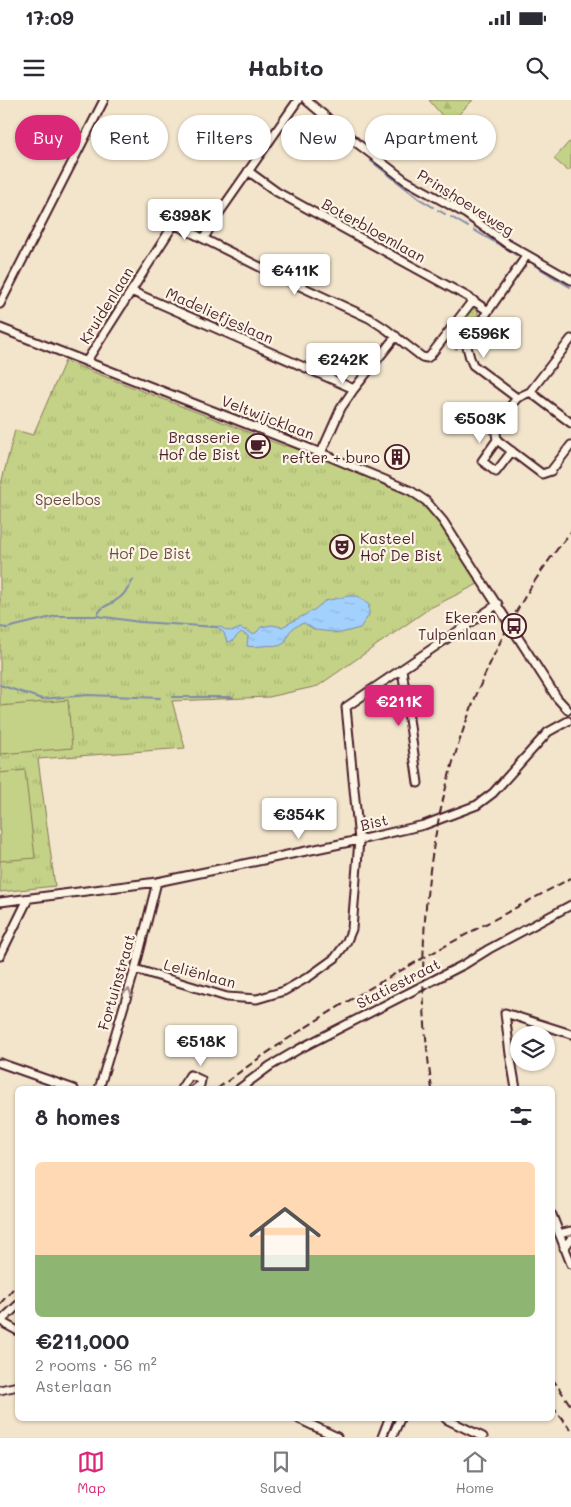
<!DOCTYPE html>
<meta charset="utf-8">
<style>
body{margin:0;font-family:Mali,sans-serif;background:#f2f2f3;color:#2b2b33;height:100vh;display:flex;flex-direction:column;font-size:19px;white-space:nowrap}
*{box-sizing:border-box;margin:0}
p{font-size:16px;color:#7c7c81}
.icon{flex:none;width:28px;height:28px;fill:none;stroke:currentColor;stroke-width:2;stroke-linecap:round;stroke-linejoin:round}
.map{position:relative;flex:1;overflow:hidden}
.sheet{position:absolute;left:15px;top:986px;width:540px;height:335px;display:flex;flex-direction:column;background:#fff;border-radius:8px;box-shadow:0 1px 4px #0004}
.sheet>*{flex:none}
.hud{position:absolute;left:15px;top:15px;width:541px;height:45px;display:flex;gap:10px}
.buttons{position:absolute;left:510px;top:926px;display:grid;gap:10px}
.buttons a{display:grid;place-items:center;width:45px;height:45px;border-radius:50%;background:#fff;box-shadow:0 1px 4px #0004;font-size:25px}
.price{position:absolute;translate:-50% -42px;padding:0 11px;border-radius:5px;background:#fff;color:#222;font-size:16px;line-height:32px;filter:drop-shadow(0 1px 2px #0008)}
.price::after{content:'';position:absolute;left:50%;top:30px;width:15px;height:11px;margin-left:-8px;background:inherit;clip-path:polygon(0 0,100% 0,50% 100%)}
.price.active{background:#db2777;color:#fff}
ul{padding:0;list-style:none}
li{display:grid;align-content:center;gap:10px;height:265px;padding:0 20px}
li span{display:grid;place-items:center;height:155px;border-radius:8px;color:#555}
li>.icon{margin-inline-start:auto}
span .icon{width:90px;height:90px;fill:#fffc;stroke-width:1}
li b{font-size:21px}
h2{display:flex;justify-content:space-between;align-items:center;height:60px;padding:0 20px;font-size:21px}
.chip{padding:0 18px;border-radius:22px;background:#fff;box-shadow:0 1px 4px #0004;font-size:18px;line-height:45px}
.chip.active{background:#db2777;color:#fff}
.status{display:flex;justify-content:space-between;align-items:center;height:35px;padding:0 25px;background:#fff;direction:ltr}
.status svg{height:14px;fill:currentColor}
header{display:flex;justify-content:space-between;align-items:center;height:65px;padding:0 20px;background:#fff;font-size:22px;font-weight:800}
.tabs{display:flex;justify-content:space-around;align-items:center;height:70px;border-top:1px solid #e1e1e2;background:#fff;font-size:14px;color:#7c7c81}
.tabs a{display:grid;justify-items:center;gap:2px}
.tabs .active{color:#db2777}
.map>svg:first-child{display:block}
.grass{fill:url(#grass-dots);stroke:#867858}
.forest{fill:url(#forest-firs);stroke:#867858}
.park{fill:url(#park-tufts);stroke:#867858}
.pitch{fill:#c3d286;stroke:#867858}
.water{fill:url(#water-ripples);stroke:#7f8aaa}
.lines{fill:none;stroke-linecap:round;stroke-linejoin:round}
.stream{stroke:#7f8aaa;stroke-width:2}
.minor-casing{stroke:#4a1f2b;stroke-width:11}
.minor{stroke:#fcf5e5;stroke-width:7}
.rail{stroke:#4a1f2b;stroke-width:2;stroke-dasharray:8 4;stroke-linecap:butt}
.oneway{stroke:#a38a88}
.labels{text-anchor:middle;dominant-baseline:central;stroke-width:4.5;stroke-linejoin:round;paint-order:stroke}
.street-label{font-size:15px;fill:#4a1f2b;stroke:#fcf5e5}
.poi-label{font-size:15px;fill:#4a1f2b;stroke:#fcf5e5;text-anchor:end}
.park-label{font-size:15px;fill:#684c42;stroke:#fcf5e5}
</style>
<div class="status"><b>17:09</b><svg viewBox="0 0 49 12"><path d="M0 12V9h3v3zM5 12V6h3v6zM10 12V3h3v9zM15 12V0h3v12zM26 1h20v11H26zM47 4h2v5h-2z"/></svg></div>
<header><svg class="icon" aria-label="menu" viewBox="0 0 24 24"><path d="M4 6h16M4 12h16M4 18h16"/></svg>Habito<svg class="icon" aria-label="search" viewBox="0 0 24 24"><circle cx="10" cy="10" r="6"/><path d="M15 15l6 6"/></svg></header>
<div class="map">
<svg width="571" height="1337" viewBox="0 0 571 1337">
<defs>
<pattern id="grass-dots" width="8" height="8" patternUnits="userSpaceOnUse" patternTransform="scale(1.25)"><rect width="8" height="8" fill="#c3d286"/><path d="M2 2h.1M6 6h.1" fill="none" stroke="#a9b474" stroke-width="1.8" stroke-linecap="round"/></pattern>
<pattern id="forest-firs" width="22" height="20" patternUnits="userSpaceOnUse" patternTransform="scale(1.25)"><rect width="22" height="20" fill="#c3d286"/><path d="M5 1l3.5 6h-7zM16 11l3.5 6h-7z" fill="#a9b474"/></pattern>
<pattern id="park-tufts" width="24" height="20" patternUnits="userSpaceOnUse" patternTransform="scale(1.25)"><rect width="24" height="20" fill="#c3d286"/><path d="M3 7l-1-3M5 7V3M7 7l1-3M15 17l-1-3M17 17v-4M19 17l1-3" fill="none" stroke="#a9b474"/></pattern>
<pattern id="water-ripples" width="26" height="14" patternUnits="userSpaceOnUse" patternTransform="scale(1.25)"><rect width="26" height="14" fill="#a3d1fe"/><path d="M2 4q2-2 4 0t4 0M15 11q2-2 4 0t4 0" fill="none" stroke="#8eb3da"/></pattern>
</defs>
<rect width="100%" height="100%" fill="#f3e5cc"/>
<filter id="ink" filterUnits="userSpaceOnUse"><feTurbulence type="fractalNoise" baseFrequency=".02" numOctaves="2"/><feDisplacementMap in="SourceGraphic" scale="10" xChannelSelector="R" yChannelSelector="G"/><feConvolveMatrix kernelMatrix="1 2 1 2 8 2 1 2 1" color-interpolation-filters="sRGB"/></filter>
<g filter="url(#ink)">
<path class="grass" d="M471,209H474L478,211V221L474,226L470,224L464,232L467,236L456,250L446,243L466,217L464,215Z"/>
<path class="forest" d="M429,0H473L449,24Z"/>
<path class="park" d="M569,42L571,43V68L568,71L554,59Z
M65,261L284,346L292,345L375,380C386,388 399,389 411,395C435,409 462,460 478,484L430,508L318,586L269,597L172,601L185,648L38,659L55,786L0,792V388L15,330L33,335Z"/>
<path class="pitch" d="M68,600L72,648L0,654V606Z
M25,670L35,758L0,761V673Z"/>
<path class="water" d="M348,496H358L369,505V515L360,528L341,533L315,530L304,523C293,527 288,530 286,542L279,546C268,544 255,548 247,546L248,536L241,532L232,541L227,542L224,533L217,527L219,526C227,531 231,533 240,528L253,534L257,532L261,527L272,525L282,527L314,510L325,501Z"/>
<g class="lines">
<path class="stream" d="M371,61L417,97
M418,98L433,107
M438,110L445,114
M451,117L468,127
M474,130L484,136
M486,137L498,144
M504,147L516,155
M534,165L549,174
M550,175L570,187
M130,485L133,480
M97,516C102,504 110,506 118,499C123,496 126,491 129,487
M0,527L7,528L56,516H97L140,522L217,527
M0,585L42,599L88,595L160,598
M173,597H233"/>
<defs>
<path id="minor" d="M306,0L358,44L405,80L466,114L506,143L571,180
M248,71L277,92L468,197L488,211
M174,124L276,175L369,218L386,229L422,257L427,258L430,256L473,200
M204,138L217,116L298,0
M131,191L354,289
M0,204L104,0
M0,228L321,353L390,382L411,391L426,401L443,421L557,598L568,610
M86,262L174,124L217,116
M530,292L571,323
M517,298L473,265L470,258L466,243L527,155
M497,340L542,374L551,371L571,345
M512,351L496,372L482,361L497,340L495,326L517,298L530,292L571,239
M321,353L341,308L354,289L396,236
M402,569L418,683
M0,802L157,782L359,740L424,725L477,705L493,693L548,632L568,621
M0,856L28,799
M135,869L227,897L257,899L284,891L310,876L335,858L346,843L352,829L359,740L346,607L498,504
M0,963L74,989
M99,989L135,869L157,782
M181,989L190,975L201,980L200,985L195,989
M239,989L270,966L299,949L465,864L489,849L571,805
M516,989L510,954L505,913L571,934
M552,1115L571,1164
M559,1134L571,1131
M564,1148L571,1139
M2,1220L18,1205
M2,1220L5,1224L18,1231
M0,1290L18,1286
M299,1319L337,1337
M446,1319L483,1337
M382,1337L389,1319
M392,1337L400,1319"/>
</defs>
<use href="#minor" class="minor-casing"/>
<use href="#minor" class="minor"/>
<path class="rail" d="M217,989C327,905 450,844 571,778
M432,989C410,841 429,692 493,557C514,512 539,470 571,432
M0,1204L18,1183
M552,1278L571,1306
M552,1306L571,1330"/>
</g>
<defs><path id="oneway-chevron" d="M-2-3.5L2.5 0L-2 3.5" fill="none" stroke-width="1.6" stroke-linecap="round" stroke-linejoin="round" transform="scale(1.25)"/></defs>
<use class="oneway" href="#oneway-chevron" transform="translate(128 892) rotate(-73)"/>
</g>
<defs>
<symbol id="cafe-ring" viewBox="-11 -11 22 22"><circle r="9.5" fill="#fcf5e5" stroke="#4a1f2b" stroke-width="1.5"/><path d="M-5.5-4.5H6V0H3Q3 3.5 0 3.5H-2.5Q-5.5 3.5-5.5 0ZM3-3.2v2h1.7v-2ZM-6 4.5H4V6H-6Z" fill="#4a1f2b"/></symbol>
<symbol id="building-ring" viewBox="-11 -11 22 22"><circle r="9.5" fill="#fcf5e5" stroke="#4a1f2b" stroke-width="1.5"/><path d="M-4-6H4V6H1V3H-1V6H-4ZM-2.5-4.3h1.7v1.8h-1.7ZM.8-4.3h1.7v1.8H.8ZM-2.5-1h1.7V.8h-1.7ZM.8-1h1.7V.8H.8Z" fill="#4a1f2b"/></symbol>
<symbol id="theatre-ring" viewBox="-11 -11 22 22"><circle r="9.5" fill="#fcf5e5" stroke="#4a1f2b" stroke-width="1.5"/><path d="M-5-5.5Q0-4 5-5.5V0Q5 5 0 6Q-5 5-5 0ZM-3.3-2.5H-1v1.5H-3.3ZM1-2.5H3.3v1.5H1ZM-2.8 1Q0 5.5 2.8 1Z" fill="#4a1f2b"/></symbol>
<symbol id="bus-ring" viewBox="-11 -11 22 22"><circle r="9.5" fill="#fcf5e5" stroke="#4a1f2b" stroke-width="1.5"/><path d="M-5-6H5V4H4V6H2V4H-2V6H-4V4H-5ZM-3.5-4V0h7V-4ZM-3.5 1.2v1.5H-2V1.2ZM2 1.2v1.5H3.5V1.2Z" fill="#4a1f2b"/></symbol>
</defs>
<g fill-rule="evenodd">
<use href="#cafe-ring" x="244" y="332" width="28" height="28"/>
<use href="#building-ring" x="383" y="343" width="28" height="28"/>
<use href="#theatre-ring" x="328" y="433" width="28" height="28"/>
<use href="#bus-ring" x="500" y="512" width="28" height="28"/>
</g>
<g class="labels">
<g class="street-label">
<text transform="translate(466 102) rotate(32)">Prinshoeveweg</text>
<text transform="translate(374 130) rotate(29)">Boterbloemlaan</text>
<text transform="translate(106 205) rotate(-58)">Kruidenlaan</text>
<text transform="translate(220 215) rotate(24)">Madeliefjeslaan</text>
<text transform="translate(268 317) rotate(21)">Veltwijcklaan</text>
<text transform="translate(374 722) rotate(-13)">Bist</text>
<text transform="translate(200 873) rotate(15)">Leliënlaan</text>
<text transform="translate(116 882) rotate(-74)">Fortuinstraat</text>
<text transform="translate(398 883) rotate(-27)">Statiestraat</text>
</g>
<g class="poi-label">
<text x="240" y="337">Brasserie<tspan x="240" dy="17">Hof de Bist</tspan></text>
<text x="380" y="357">refter + buro</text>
<text x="360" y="438" text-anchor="start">Kasteel<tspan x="360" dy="17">Hof De Bist</tspan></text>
<text x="496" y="517">Ekeren<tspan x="496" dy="17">Tulpenlaan</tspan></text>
</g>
<g class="park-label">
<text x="68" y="399">Speelbos</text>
<text x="150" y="453">Hof De Bist</text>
</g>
</g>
</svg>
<div class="buttons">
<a><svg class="icon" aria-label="layers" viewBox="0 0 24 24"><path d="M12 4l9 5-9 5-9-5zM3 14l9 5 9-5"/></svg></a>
</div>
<b class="price" style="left:185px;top:141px">€398K</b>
<b class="price" style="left:295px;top:196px">€411K</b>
<b class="price" style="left:484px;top:259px">€596K</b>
<b class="price" style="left:343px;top:285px">€242K</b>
<b class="price" style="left:480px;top:344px">€503K</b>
<b class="price active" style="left:399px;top:627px">€211K</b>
<b class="price" style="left:299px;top:740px">€354K</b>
<b class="price" style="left:201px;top:967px">€518K</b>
<div class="hud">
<a class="chip active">Buy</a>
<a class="chip">Rent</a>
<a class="chip">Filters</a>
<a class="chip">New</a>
<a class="chip">Apartment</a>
</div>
<section class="sheet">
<h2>8 homes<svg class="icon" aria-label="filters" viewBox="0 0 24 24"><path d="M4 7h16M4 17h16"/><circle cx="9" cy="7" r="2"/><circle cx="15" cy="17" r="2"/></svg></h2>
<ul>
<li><span style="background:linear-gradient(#ffd9b3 60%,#8fb573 0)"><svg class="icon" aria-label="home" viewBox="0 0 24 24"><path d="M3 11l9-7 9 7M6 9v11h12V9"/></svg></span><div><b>€211,000</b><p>2 rooms · 56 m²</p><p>Asterlaan</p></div></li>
</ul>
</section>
</div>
<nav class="tabs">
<a class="active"><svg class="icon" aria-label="map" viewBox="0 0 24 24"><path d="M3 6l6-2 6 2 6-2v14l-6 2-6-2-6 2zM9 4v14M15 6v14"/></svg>Map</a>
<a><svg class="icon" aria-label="saved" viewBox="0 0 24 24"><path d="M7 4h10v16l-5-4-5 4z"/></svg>Saved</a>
<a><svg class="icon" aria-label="home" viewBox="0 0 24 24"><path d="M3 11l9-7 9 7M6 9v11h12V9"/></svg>Home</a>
</nav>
